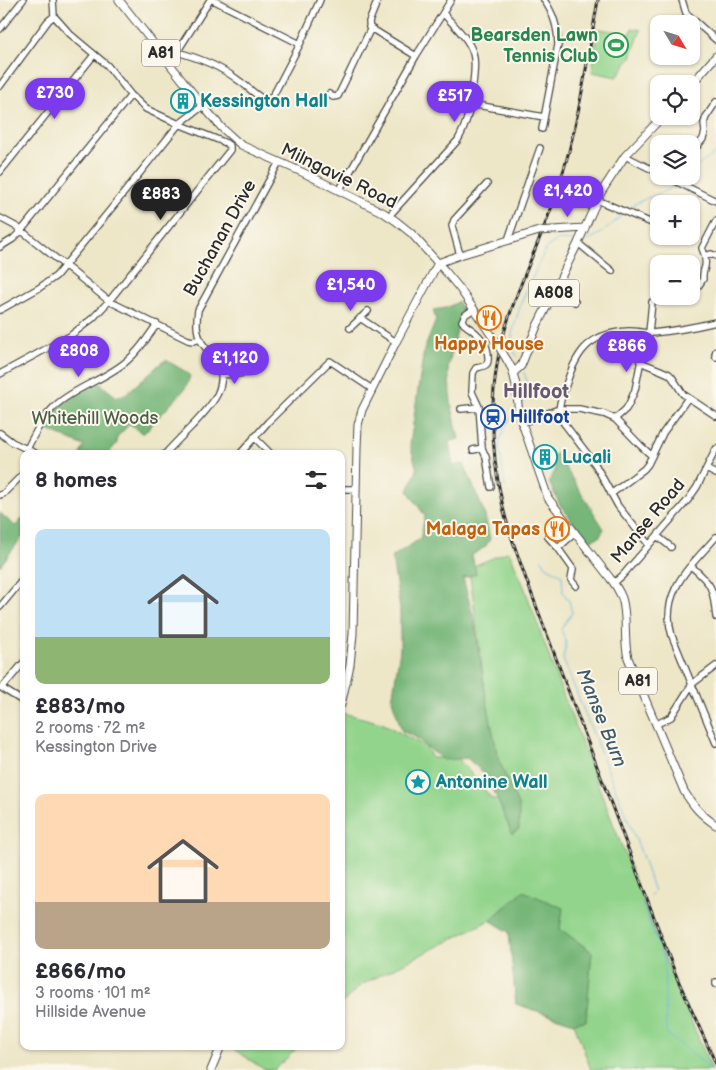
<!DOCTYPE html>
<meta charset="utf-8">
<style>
body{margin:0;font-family:"Balsamiq Sans",sans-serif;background:#f2f2f3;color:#2b2b33;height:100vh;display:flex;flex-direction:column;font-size:19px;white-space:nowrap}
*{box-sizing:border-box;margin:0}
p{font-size:16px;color:#7c7c81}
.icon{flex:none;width:28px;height:28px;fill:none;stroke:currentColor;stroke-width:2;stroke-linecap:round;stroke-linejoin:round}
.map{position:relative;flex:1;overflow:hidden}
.side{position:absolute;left:20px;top:450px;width:325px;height:600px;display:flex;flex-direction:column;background:#fff;border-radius:10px;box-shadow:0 1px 4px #0004}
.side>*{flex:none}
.needle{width:32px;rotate:128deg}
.controls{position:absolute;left:650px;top:15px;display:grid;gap:10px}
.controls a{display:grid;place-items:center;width:50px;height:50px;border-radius:10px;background:#fff;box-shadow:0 1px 4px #0004;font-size:25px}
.price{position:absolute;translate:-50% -42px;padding:0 11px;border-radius:18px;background:#7c3aed;color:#fff;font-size:16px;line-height:32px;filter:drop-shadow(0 1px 2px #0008)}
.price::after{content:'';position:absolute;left:50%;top:30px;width:15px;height:11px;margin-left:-8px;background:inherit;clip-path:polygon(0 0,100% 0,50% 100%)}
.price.selected{background:#222;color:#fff}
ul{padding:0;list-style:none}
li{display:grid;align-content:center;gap:10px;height:265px;padding:0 15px}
li span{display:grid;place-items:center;height:155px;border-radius:10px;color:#555}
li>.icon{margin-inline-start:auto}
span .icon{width:90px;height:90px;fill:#fffc;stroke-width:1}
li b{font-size:21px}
h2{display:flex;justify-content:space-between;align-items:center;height:60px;padding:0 15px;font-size:21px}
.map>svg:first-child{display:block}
.green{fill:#93d48c;stroke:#5f805c}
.forest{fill:#76b678;stroke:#507052}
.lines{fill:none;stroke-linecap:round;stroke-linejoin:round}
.stream{stroke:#65b5e0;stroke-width:1}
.minor-casing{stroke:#484742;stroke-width:8}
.major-casing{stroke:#484742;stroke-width:9}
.minor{stroke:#fff;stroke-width:5.5}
.major{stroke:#fff;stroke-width:7}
.rail-casing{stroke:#2b2b2b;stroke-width:3}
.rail{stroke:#fbf7ec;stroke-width:1;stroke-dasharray:4;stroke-linecap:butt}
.major-bridge-casing{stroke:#484742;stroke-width:9;stroke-linecap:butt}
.major-bridge{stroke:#fff;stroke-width:7}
.labels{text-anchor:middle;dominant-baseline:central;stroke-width:4;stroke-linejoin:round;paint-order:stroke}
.shield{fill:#fbf7ec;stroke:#696865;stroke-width:1}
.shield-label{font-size:16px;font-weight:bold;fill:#2b2b2b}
.leisure-label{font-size:18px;font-weight:bold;fill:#27864d;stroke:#fbf7ec;text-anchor:end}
.culture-label{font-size:18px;font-weight:bold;fill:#0d838f;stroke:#fbf7ec;text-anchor:start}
.street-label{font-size:18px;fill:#2b2b2b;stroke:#fbf7ec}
.food-label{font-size:18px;font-weight:bold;fill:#c56008;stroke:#fbf7ec}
.transit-label{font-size:18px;font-weight:bold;fill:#164399;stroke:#fbf7ec;text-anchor:start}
.park-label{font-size:18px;fill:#4a5e48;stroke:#fbf7ec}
.water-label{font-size:19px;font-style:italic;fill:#3f5b6a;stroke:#fbf7ec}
.quarter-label{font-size:20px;font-weight:bold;fill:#665a71;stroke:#fbf7ec}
</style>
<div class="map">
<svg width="716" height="1070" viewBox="0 0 716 1070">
<rect width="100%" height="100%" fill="#fbf7ec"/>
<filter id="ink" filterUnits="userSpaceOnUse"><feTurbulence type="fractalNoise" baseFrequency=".02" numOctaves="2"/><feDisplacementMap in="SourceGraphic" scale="10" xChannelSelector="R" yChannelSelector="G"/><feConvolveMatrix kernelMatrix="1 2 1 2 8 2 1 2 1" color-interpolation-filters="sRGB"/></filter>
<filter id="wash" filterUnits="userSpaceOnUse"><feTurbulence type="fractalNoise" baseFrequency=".0096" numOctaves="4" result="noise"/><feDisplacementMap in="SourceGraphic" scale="20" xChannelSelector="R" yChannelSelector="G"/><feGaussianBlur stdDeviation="1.12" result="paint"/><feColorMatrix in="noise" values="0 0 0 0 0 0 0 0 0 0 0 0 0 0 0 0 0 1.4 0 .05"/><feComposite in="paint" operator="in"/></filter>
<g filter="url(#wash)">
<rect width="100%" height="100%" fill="#ede6c7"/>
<path class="green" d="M632,28L641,30L631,57L617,77L592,72L598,29H600L631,34Z
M509,551L525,589L559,684L674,981L712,1070H591L574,1023L516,1004L509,932L490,920L361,985L341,1004V718L343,713L382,723L426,747L432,758H458L492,799H498L494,762L469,568Z
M229,1046H299L275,1070H265Z"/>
<path class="forest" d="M458,302L462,310L448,367L451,403L459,439L449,442L453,466L464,464L484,512L490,539L485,547L472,555L476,574L463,578L474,620L485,691L498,758L519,807V829L512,834L488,777L467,758L443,760L415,737L402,731L392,700L400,650V609L392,557L420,539L425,516L408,491L417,470L410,444L424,350L436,320L433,310L446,308Z
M166,360L186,372L190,376L187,385L183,391L143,434L130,424L117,437V443L108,454H80L84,446L41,427L54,410L60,405L98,382L114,395L118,397L127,393L161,363Z
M556,453L604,529L599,537L588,541L560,505L549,482L555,471L552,457Z
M0,513L15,526L24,517V535L0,566Z
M523,891L563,908L560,929L592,952L586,1021L574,1023L516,1004L509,932L490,920Z"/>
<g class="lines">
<path class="stream" d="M691,171L716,153
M680,180L685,176
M627,210C640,197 661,196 675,185
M584,241C596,239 613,224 622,215
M517,356L514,351L512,334L521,303L546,248L557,240L573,241
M523,403C531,394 528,383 524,373
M505,487L499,443L505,427L512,416
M542,559L546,566L562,575L563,592L569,601L572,613L561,629L566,643L563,659L642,855L654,892L650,895
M645,900L642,903L664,959L666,1033L704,1063L709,1070"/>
</g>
</g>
<g filter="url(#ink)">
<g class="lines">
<defs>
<path id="minor" d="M213,0L300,44
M682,0L686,13L716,40
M369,27L416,56
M0,29L23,0
M177,52C199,58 220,66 238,80C247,86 254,94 263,99L271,98L275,92L300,44L320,0
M167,60L177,52L210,0
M0,86L48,21L54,16
M329,94L333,97L338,96L370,30L369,22L377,2
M471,104L544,117
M542,129L558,45C558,28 554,14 544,0
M691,154L703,139L705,132L704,123L706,117L716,102
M625,156L659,173
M0,172L94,55
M665,176L716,201
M339,191L416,56L451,0
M597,200L659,226
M389,216L458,140C468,122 471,104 473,84C474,74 476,63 473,53C468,37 453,25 443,13
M0,218L17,227L109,301L188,340L193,341L200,339
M508,240L540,148
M578,243L612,271
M0,247L13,239L21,231L131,95
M460,255L452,226L454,220L487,184
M705,256L711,254L716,256
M699,285L703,279C702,274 704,271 705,266C706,259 705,254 702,248L716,221
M556,287L575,302
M474,309L465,315L462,321C464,325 467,326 471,329C479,335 488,345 488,356C489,366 485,366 476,368L473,373L472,392L479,407L482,448L486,457L491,487
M0,310L39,288L56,276L115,204L179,124L203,106
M360,318L396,342
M350,328L368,311
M716,351L715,354L716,357
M640,362L660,370L669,374L672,377L683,394L716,416
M0,374L70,336L93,318L109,301L230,150V146L226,143L179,124L146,109L131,95L107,65L70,34L54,16L53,0
M221,375L248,373
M461,409L479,407
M615,419L626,409L629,404L635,390L642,355L648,343L652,302
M521,423L559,409H579L604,414L615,419L640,445L652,456
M0,433L12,442L37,454
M254,437L271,454
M27,449C35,433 43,417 56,405C77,386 107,379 128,360C140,350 148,337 157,324
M473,450L482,448
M165,454C174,444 183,435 192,426C209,408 233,385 215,359C212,354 208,351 205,347C196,336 196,324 198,310L279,162
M240,454L268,422L330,361L372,389
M706,469L716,474
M341,489H356
M611,494L644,469L648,464L663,433L688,398
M0,495L3,494L24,473
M657,536L671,547
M548,537L558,548L573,569L571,580L576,586
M716,537C690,567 659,592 672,636L716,743
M649,545L618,506L595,464L560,418C557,407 563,393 567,382C578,348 592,333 629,331C637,331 644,333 652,333C674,331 695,327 716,322
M558,548L575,533
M691,566C713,585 713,588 716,617
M614,583L623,575L688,500L697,487L716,449
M0,607L24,578
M0,687L24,702
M2,688L24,662
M657,724L671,717L692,684L716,666
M716,982V984"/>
<path id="major" d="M119,0L203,106L222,128L241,145L304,173L384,213L396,221L411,233L446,272L460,289L496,342
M691,85L716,56
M553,230L585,228
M438,263L460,255L539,231
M507,360L512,369L516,385L519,414L548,498L610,578C615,584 619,591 622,598C628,618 623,638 628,658L684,791C693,806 701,815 716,825
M513,373L521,366L537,326L578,243L600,194L625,156L663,116
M341,705L350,665L353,634L357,448L358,425L362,410L396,342L438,263
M211,1070L221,1046"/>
</defs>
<use href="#minor" class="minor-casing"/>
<use href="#major" class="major-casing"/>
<use href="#minor" class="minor"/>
<use href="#major" class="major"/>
<defs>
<path id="rail" d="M598,0C587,61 579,123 560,182C546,229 523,273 508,320C488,380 489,446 503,507C508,531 518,555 526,579L677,978L716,1064"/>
</defs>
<use href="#rail" class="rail-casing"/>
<use href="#rail" class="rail"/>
<defs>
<path id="major-bridge" d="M539,231L553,230
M496,342L507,360"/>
</defs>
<use href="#major-bridge" class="major-bridge-casing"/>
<use href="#major-bridge" class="major-bridge"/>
</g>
</g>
<defs>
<symbol id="stadium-ring" viewBox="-11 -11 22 22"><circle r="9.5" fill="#fbf7ec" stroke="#2e9e5b" stroke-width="1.5"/><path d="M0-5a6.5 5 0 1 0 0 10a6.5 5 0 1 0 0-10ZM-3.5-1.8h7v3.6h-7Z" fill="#2e9e5b"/></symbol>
<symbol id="building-ring" viewBox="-11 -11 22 22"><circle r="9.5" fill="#fbf7ec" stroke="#0f9aa8" stroke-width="1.5"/><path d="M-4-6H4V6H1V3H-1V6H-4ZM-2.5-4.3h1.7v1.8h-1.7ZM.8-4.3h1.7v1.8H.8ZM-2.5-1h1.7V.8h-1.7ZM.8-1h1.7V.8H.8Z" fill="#0f9aa8"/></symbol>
<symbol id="restaurant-ring" viewBox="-11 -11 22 22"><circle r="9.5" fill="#fbf7ec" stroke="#e8710a" stroke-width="1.5"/><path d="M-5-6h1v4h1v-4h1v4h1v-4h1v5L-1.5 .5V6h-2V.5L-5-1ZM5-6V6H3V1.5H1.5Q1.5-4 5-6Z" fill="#e8710a"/></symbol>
<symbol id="station-ring" viewBox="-11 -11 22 22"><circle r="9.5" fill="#fbf7ec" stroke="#1a4fb4" stroke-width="1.5"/><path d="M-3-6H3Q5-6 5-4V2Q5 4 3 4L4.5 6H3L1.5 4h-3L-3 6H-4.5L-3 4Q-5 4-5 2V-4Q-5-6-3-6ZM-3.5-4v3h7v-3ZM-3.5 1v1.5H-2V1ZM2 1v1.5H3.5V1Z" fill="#1a4fb4"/></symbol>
<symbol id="sight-ring" viewBox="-11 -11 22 22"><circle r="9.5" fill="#fbf7ec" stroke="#0f9aa8" stroke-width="1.5"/><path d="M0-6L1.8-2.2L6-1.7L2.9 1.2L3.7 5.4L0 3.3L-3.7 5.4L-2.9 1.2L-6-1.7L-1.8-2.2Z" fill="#0f9aa8"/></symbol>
</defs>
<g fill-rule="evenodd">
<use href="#stadium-ring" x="602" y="31" width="28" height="28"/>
<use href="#building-ring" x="169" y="87" width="28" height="28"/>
<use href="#restaurant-ring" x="475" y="304" width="28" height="28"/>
<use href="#station-ring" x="479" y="403" width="28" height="28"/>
<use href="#building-ring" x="531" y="443" width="28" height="28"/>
<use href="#restaurant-ring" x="543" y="515" width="28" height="28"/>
<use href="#sight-ring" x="404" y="768" width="28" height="28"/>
</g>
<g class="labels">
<g class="shield">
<rect x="142" y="39.5" width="38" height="27" rx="4"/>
<rect x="529" y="279.5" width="50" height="27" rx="4"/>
<rect x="619" y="667.5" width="38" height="27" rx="4"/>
</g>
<g class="shield-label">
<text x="161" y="53">A81</text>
<text x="554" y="293">A808</text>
<text x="638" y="681">A81</text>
</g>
<g class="leisure-label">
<text x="598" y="35">Bearsden Lawn<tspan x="598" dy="21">Tennis Club</tspan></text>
</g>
<g class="culture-label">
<text x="200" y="101">Kessington Hall</text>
<text x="562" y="457">Lucali</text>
<text x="436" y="782">Antonine Wall</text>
</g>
<g class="street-label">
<text transform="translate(339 176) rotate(26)">Milngavie Road</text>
<text transform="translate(220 238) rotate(-61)">Buchanan Drive</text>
<text transform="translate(648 521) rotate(-50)">Manse Road</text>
</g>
<g class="food-label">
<text x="489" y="344">Happy House</text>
<text x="540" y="529" text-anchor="end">Malaga Tapas</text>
</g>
<g class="transit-label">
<text x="510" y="417">Hillfoot</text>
</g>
<g class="park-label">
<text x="95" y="418">Whitehill Woods</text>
</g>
<g class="water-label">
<text transform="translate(601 718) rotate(68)">Manse Burn</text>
</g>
<g class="quarter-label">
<text x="536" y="392">Hillfoot</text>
</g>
</g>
</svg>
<div class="controls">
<a><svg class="needle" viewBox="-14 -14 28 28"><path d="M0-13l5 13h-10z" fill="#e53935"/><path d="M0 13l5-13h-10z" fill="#7c7c81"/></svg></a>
<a><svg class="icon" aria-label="locate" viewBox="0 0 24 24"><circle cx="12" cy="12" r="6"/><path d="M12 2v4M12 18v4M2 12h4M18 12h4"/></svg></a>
<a><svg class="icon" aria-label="layers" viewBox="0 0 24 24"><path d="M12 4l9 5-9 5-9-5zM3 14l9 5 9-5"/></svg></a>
<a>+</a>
<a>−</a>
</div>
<b class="price" style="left:55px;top:120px">£730</b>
<b class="price" style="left:455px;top:123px">£517</b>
<b class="price" style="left:568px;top:218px">£1,420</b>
<b class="price selected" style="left:161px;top:221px">£883</b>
<b class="price" style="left:351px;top:312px">£1,540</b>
<b class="price" style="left:627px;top:373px">£866</b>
<b class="price" style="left:79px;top:378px">£808</b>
<b class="price" style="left:235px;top:385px">£1,120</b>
<section class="side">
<h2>8 homes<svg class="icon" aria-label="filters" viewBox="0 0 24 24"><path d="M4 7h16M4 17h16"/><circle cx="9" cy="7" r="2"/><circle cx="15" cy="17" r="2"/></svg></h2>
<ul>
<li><span style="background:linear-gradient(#bfe0f5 70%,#8fb573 0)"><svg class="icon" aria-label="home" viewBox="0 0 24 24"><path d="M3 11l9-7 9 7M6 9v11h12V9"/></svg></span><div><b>£883/mo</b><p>2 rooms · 72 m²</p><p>Kessington Drive</p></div></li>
<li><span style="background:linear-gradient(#ffd9b3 70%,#b9a48a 0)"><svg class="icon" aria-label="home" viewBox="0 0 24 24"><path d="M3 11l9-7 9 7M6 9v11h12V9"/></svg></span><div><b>£866/mo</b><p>3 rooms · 101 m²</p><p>Hillside Avenue</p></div></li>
</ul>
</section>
</div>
